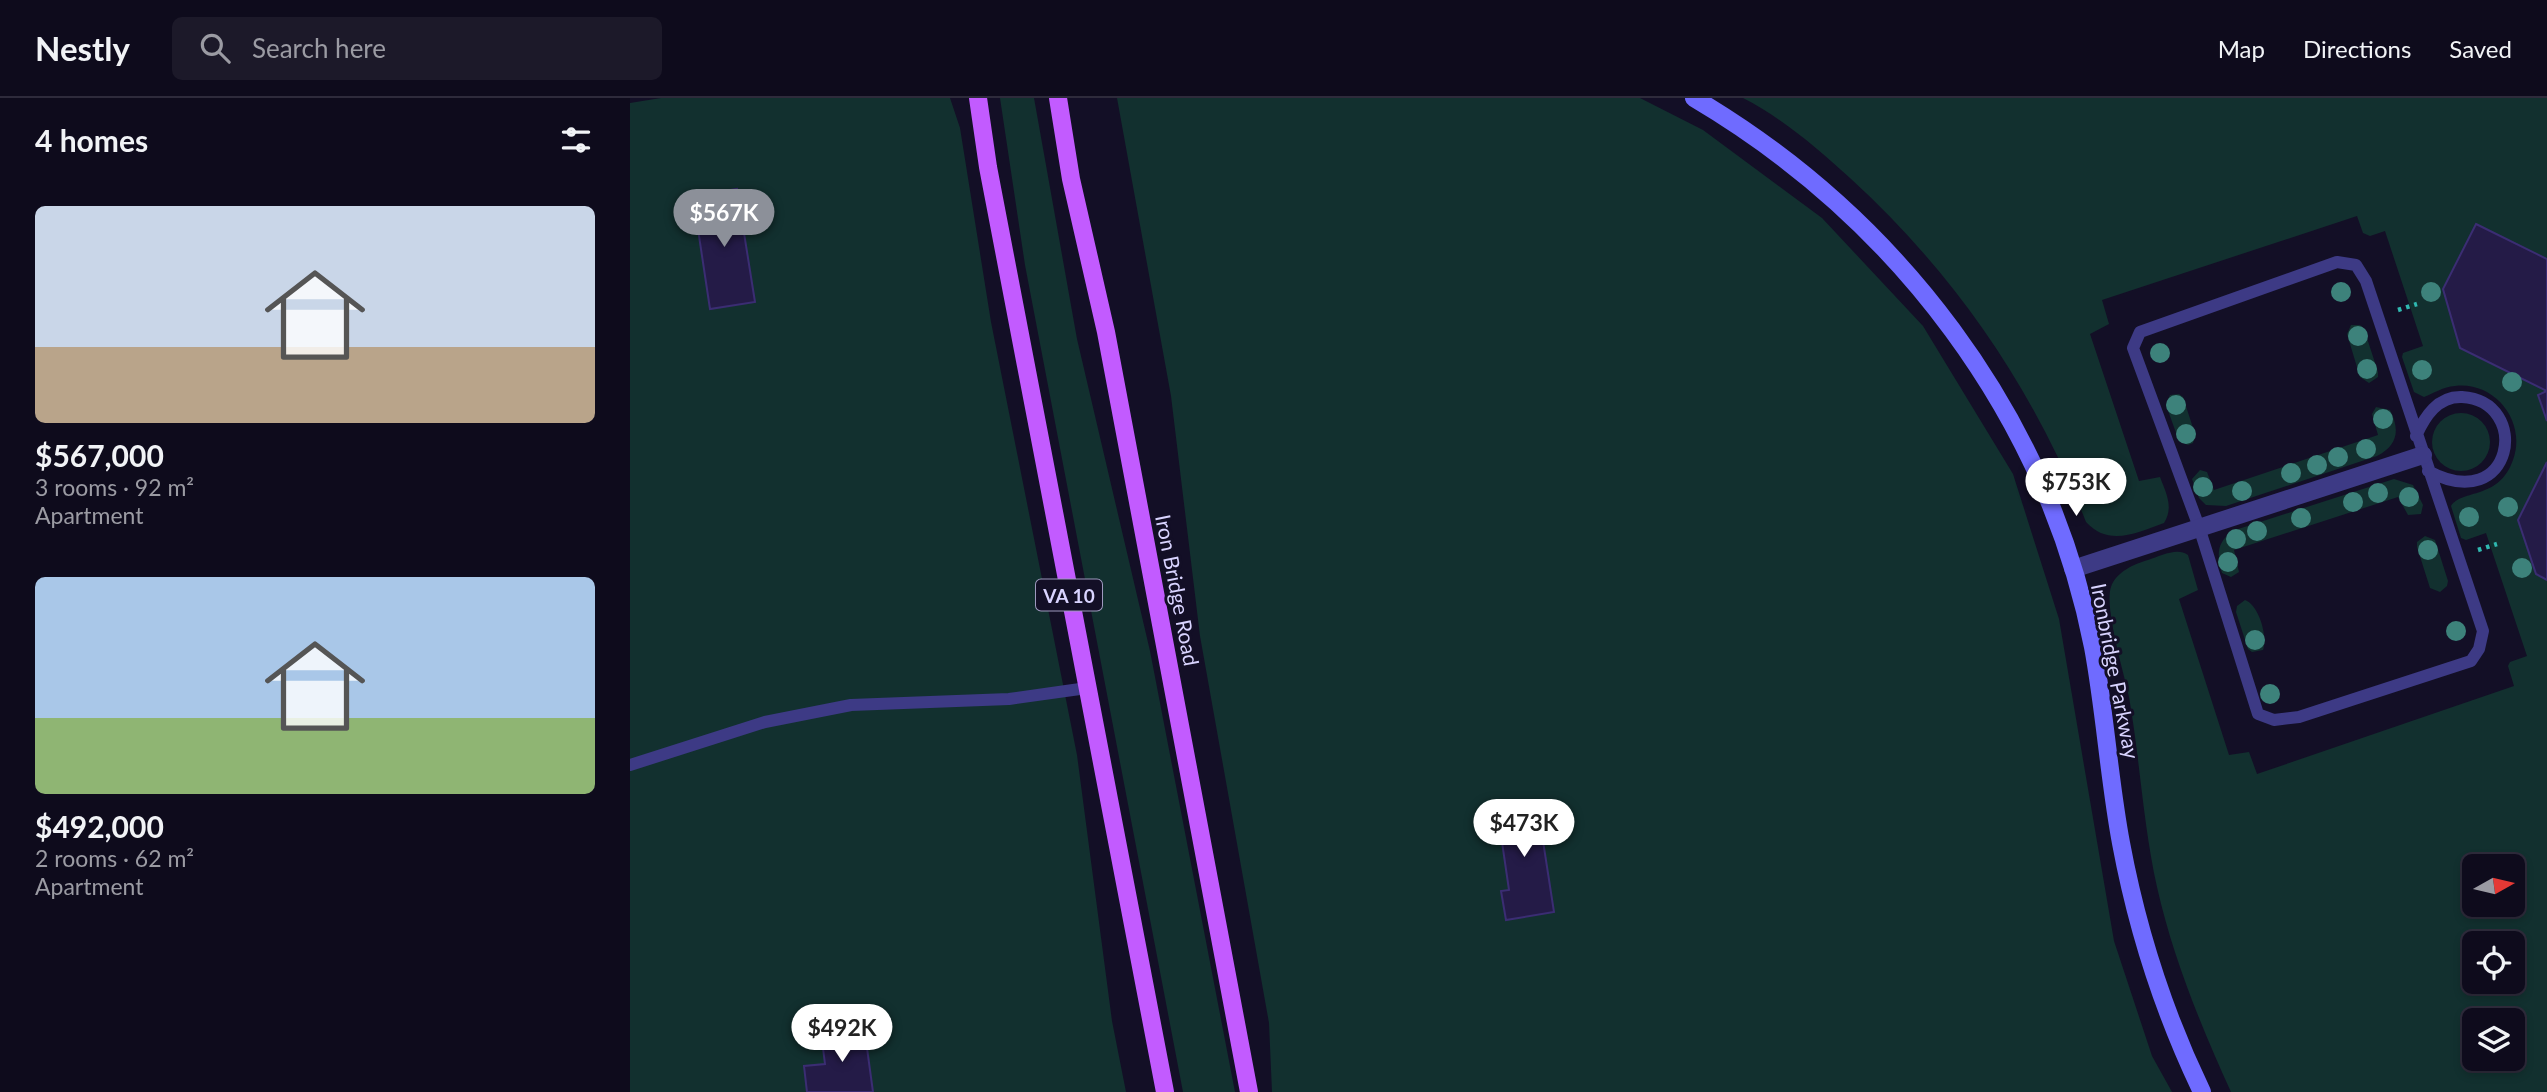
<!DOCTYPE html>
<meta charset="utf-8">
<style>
body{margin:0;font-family:Lato,sans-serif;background:#1c1929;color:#f1f3f6;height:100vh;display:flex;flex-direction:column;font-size:26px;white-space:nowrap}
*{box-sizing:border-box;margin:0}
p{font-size:23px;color:#9b9ba3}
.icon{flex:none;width:38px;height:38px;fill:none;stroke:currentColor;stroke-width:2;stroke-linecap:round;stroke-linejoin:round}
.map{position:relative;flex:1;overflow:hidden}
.drawer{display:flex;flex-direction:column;background:#0e0b1c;width:630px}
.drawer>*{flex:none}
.needle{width:46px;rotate:82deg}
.fabs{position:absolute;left:1832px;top:756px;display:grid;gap:14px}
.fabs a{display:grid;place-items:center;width:63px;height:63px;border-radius:10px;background:#0e0b1c;box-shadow:0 4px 10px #0003,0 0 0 2px #2e2b3b;font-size:35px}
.price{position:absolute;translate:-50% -60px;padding:0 16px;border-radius:24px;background:#fff;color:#222;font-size:23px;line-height:46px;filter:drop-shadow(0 2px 4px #0008)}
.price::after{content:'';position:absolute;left:50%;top:42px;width:21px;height:16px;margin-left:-10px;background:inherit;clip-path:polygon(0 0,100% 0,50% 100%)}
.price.active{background:#8c9099;color:#fff}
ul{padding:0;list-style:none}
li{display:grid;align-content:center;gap:14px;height:371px;padding:0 35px}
li span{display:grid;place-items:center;height:217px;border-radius:10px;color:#555}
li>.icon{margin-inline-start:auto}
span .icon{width:126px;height:126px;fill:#fffc;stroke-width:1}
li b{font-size:30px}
h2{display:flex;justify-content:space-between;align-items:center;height:84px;padding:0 35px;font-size:30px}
header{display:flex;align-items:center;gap:42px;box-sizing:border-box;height:98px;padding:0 35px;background:#0e0b1c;border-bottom:2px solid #2e2b3b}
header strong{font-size:33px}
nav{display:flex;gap:38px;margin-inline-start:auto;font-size:24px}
.search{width:490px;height:63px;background:#1c1929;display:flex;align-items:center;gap:18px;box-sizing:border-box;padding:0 24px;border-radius:10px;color:#9b9ba3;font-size:26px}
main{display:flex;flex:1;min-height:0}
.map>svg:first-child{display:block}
.green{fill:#12302f;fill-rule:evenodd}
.building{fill:#241b47;stroke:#3b2d73;stroke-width:2}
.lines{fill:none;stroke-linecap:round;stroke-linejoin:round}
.path{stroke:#2fb8b0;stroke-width:4.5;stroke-dasharray:3.5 5;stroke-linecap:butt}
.lane{stroke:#3d3a85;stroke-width:12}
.street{stroke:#3d3a85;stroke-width:18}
.secondary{stroke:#6f6bff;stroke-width:18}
.primary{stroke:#c25bff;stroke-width:18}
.tree{fill:#3d827b}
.labels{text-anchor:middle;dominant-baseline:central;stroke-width:6;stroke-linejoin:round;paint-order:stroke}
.shield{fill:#130f26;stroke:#9e99be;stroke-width:2}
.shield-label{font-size:19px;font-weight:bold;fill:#d9d4ff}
.street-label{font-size:21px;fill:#d9d4ff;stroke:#130f26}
</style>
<header>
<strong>Nestly</strong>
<div class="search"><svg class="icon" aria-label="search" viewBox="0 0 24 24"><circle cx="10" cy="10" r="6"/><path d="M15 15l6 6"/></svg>Search here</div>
<nav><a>Map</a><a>Directions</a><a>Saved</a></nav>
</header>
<main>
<section class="drawer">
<h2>4 homes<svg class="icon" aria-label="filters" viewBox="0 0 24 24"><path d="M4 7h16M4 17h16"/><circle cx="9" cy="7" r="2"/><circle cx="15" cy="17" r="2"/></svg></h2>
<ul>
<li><span style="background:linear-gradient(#c9d6e8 65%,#b9a48a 0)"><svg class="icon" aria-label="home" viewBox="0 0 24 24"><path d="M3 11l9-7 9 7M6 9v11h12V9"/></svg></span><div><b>$567,000</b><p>3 rooms · 92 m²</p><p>Apartment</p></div></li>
<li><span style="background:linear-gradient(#a9c7e8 65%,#8fb573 0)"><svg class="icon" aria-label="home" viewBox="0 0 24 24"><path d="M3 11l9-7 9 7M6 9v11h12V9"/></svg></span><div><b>$492,000</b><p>2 rooms · 62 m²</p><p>Apartment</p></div></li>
</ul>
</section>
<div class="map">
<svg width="1917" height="994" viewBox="0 0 1917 994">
<rect width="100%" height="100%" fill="#130f26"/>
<path class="green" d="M31,0H320L330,30L361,224L447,657L482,923L496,994H0V5Z
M370,0H404L447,241L520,553L605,994H553L395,167Z
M487,0H1010L1073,32L1192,120L1293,228L1383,376L1429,521L1484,843L1522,958L1542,994H642L639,925L570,538L541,298Z
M1113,0H1917V994H1601C1571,928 1543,860 1527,789C1513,726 1510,662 1499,599C1494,575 1474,509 1481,489C1486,474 1504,466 1518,462C1531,458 1547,449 1558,457L1568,492L1549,501L1599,657L1619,654L1627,676L1884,588L1878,568L1880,564L1897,558L1856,435L1836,442L1831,440L1821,408C1832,391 1869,402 1883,362C1897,324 1865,283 1825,288C1813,289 1804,295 1794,299L1784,294L1772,259L1773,255L1793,248L1755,133L1740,138L1733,135L1727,118L1472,202L1479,226L1460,236L1509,383L1530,379C1536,395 1544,409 1534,425C1506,435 1479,449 1456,424C1404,291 1325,176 1220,80C1187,50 1152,20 1113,0ZM1844,768H1883V807H1844ZM1844,845H1883V884H1844ZM1844,922H1883V961H1844Z
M1721,227H1730L1734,231L1748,274V279L1739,285L1730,279L1717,236Z
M1549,296L1553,299L1565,336L1563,345L1558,347L1549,343L1536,307L1540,297Z
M1746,309L1760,312C1770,332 1768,347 1747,358L1596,408L1576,407L1569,400L1562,381L1570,372L1577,374L1584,392L1748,337L1742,316Z
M1802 344a29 29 0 1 1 58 0a29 29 0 1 1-58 0Z
M1764,381L1783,387L1793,407L1791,416L1778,417L1768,399L1604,452L1609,474L1601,479L1592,475C1587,457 1586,446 1602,433Z
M1795,438L1805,442L1818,483L1817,488L1810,494L1800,490L1787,449V444Z
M1615,502C1629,507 1638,539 1633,552L1622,554L1618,551L1606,514L1607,508Z"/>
<path class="building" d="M107,91L125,204L80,211L63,98Z
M1846,126L1917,161V323L1908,297L1917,293L1830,250L1813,191Z
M1917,364V482L1906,476L1888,422Z
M913,703L919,741L913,743L924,814L876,822L871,793L879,792L871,737L863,738L859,712Z
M234,928L243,994H177L174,968L195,966L191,934Z"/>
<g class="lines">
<path class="path" d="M1768,212L1787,206
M1848,452L1867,446"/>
<path class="lane" d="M1707,164L1726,167L1736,183L1853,533L1849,551L1841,563L1669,619L1644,622L1628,616L1569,429L1503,250L1510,234Z
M1786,338C1795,318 1808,298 1832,299C1902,303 1884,419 1798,373
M0,667L135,624L221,607L379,601L457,590"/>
<path class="street" d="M1443,471L1793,357"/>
<path class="secondary" d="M1064,0C1267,120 1417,316 1463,549C1475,614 1479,681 1491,745C1507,831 1534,915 1572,994"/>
<path class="primary" d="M348,0L358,69L535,994
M428,0L441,81L476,234L619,994"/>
</g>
<g class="tree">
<circle cx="1711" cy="194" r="10"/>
<circle cx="1801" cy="194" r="10"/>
<circle cx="1728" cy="238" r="10"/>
<circle cx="1530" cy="255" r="10"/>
<circle cx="1737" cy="271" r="10"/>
<circle cx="1792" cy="272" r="10"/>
<circle cx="1882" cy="284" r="10"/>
<circle cx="1546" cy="307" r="10"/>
<circle cx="1753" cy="321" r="10"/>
<circle cx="1556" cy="336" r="10"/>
<circle cx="1736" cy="351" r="10"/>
<circle cx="1708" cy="359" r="10"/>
<circle cx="1687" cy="367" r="10"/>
<circle cx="1661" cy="375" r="10"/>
<circle cx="1573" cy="389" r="10"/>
<circle cx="1612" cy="393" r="10"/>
<circle cx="1748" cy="395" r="10"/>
<circle cx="1779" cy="399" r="10"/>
<circle cx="1723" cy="404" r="10"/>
<circle cx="1878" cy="409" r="10"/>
<circle cx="1839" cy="419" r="10"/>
<circle cx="1671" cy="420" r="10"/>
<circle cx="1627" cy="433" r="10"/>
<circle cx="1606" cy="441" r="10"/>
<circle cx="1798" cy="452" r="10"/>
<circle cx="1598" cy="464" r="10"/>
<circle cx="1892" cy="470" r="10"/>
<circle cx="1826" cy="533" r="10"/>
<circle cx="1625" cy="542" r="10"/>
<circle cx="1640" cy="596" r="10"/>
</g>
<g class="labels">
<rect class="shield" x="406" y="481.5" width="66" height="31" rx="5"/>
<g class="shield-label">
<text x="439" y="497">VA 10</text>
</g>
<g class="street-label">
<text transform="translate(548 492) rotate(79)">Iron Bridge Road</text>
<text transform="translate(1486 573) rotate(79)">Ironbridge Parkway</text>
</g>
</g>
</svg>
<div class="fabs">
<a><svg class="needle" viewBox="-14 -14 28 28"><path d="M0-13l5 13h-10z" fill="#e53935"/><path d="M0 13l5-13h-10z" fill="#9b9ba3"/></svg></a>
<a><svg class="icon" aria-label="locate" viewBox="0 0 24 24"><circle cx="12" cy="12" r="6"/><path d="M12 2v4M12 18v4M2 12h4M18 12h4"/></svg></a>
<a><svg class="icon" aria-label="layers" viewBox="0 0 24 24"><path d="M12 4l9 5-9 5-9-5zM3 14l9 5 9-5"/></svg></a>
</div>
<b class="price active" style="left:94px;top:151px">$567K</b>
<b class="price" style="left:1446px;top:420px">$753K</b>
<b class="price" style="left:894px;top:761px">$473K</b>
<b class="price" style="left:212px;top:966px">$492K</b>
</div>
</main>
